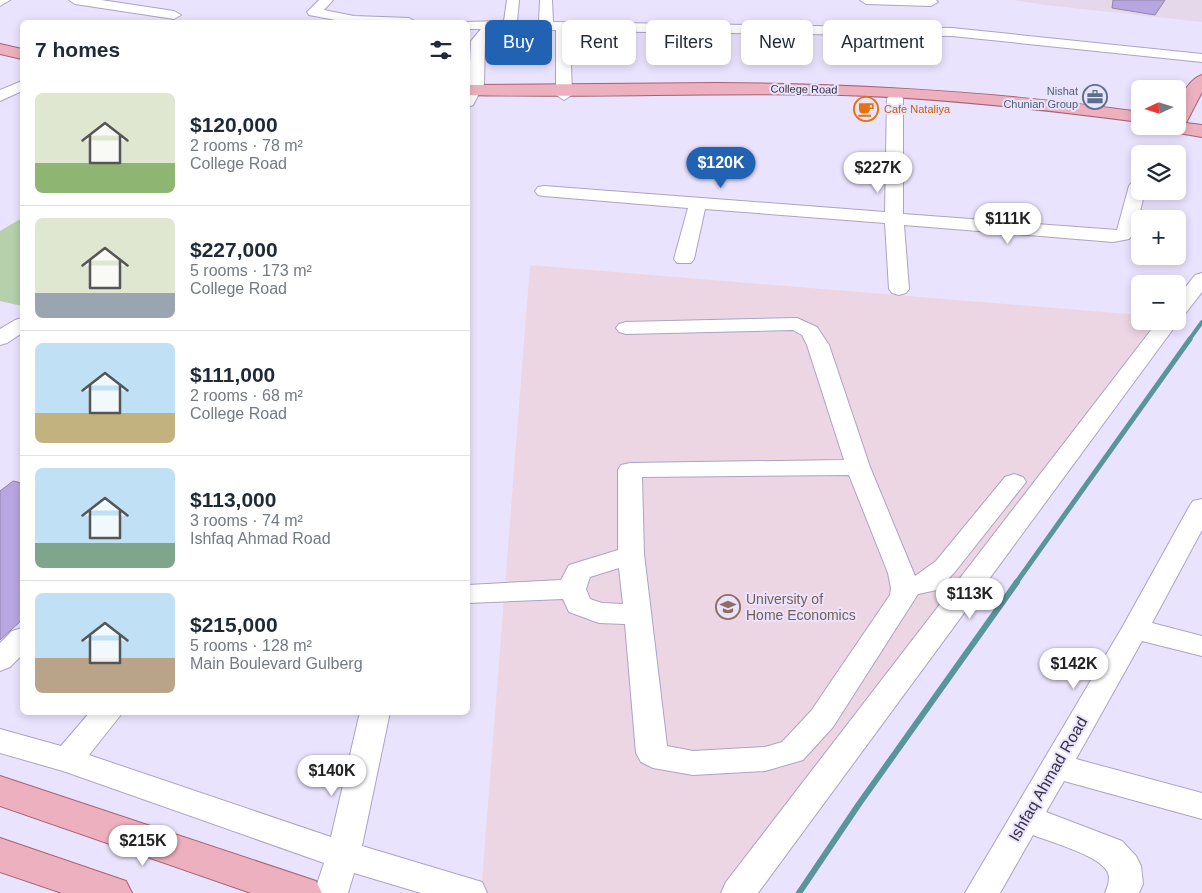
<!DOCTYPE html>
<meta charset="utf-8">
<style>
body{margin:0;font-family:Helvetica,sans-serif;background:#f6f6f7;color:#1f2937;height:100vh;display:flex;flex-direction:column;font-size:19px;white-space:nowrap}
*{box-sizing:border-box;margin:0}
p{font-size:16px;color:#747a83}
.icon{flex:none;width:28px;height:28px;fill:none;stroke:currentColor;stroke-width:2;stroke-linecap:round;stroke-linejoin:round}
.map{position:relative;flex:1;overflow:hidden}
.panel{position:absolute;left:20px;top:20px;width:450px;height:695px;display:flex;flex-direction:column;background:#fff;border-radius:8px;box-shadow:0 2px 8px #0003}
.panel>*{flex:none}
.banner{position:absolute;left:485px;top:20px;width:475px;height:45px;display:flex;gap:10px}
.needle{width:32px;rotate:266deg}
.tools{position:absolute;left:1131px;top:80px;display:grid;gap:10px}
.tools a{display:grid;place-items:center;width:55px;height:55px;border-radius:8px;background:#fff;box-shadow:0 2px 8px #0003;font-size:25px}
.price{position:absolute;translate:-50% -42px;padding:0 11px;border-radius:18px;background:#fff;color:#222;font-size:16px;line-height:32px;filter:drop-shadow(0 1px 2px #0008)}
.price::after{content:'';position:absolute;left:50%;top:30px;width:15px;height:11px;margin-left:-8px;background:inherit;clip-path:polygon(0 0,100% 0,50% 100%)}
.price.active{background:#2162b3;color:#fff}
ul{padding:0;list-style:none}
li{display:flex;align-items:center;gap:15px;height:125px;padding:0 15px}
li+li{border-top:1px solid #e0e1e3}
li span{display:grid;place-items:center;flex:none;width:140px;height:100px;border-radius:8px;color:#555}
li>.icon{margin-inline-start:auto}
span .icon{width:60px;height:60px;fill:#fffc;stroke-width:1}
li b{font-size:21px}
h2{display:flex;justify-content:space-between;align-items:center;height:60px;padding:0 15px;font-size:21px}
.chip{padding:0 18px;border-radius:8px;background:#fff;box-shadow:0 2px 8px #0003;font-size:18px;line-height:45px}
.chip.active{background:#2162b3;color:#fff}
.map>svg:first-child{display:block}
.industrial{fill:#e6d8eb}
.education{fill:#edd6e3}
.green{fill:#b5d0ab}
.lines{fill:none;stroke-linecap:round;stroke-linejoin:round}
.stream-far2{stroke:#58959c;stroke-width:4}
.stream-far1{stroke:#58959c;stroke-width:5}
.stream{stroke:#58959c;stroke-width:6}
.building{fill:#b8a6e2;stroke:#8f86a5}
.minor-casing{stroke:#aca3c3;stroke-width:2}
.major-casing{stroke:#a56275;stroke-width:2}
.minor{fill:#fff;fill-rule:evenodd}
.major{fill:#edb0be;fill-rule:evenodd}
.labels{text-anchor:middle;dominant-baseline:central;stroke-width:4;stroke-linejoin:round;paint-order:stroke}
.far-street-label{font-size:11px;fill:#36323f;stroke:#eae3fe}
.far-service-label{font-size:11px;fill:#4e5e75;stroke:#eae3fe;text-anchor:end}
.far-food-label{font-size:11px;fill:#c56008;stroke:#eae3fe;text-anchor:start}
.education-label{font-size:14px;fill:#785e54;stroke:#eae3fe;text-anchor:start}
.near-street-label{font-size:16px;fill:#36323f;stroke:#eae3fe}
</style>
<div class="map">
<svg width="1202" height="893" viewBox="0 0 1202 893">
<rect width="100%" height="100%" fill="#eae3fe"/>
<path class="industrial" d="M1013,0H1202V22L1045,5Z"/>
<path class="education" d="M530,265L1140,315V321H1169L738,893H481Z"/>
<path class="green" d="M22,218V306L0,301V231Z"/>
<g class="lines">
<path class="stream-far2" d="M1189,340L1202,322"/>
<path class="stream-far1" d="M1016,583L1190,339"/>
<path class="stream" d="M799,893L859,804L1017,582"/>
</g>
<path class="building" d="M1113,0H1165L1155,15L1112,8Z
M13,481L22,483V620L0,640V491Z"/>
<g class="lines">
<defs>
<path id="minor" d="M0,0H10L0,6Z
M69,0H101L174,11L181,15L174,19L75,4Z
M319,0H333L324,10L354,16L409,18L416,22H346L309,15L307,12Z
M507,0H519L517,22H539L540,0H552L553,22L952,28L1202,54V62L952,36L570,31L572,95L564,100L556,95V30H500L489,36L485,41L484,84L473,105L468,107L471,41L481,29H468V22H463L504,21Z
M860,0H936L938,2L931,6L866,4Z
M22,81V91L0,101V90Z
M895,93L903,98V214L1117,230L1129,186L1132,182L1140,181V191H1145L1135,232L1129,239L1113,242L904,225L909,289L906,293L899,295L892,293L889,289L885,223L705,209L694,259L691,263H677L674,259L688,208L544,196L538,195L535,191L538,187L544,186L885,212L887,98Z
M1202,273V292L1185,314L1178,316V297L1195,275Z
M22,318V333L7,343L0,345V329L15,320Z
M797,318L817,327L829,345L870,467L915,576L936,561L1005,477L1014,474L1023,477L1026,482L954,573L937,590L918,594L833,727L803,760L765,771L693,775L653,768L641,762L636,753L625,624L599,623L569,612L563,599L468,603V585L561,580L569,565L618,550V470L621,465L630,463L844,460L807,345L802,335L793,330L626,334L619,332L616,328L619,324L626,322ZM849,475L888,573L891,588L890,595L811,711L782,742L765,747L693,751L667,746L644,554L642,477ZM619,568L623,604L602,603L590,599L586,589L590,577Z
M1178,318L1179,321L1176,325L758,893H721L726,882L1158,321H1178Z
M1202,499V530L1152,623L1202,636V656L1142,641L1076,759L1202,793V819L1064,781L1046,812L1122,841L1136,856L1141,866L1143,884L1139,893H1105C1108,886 1111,878 1107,871C1098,855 1050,842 1033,835L1000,893H965L1123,626L1189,507L1193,501Z
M22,628V655L10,667L0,671V643L12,631Z
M90,712H123L89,755L331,837L360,712H390L362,846L482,882L487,893H421L354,873L348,893H314L324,863L63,771L0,753V729L61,746Z"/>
<path id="major" d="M0,44L22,49V59L0,54Z
M1202,75V92L1186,123L1202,125V137L1161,130L1159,126H1178C1178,120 1176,112 1178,106C1180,95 1191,78 1202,75Z
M718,83C860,84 999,92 1140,112V122C1041,109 942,98 842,95C717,92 592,98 468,95V85Z
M0,776L316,881L322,893H251L0,806Z
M0,838L126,881L132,893H62L0,872Z"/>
</defs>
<use href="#minor" class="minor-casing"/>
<use href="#major" class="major-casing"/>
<use href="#minor" class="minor"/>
<use href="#major" class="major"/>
</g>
<defs>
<symbol id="office-ring" viewBox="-11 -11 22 22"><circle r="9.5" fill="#eae3fe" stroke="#5c6f8a" stroke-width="1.5"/><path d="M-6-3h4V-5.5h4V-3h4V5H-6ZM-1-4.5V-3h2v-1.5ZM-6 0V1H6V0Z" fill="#5c6f8a"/></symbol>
<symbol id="cafe-ring" viewBox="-11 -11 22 22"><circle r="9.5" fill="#eae3fe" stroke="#e8710a" stroke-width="1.5"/><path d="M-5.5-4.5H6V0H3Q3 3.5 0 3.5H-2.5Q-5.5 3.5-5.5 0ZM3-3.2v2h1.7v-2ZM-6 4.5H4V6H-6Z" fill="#e8710a"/></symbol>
<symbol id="university-ring" viewBox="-11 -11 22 22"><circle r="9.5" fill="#eae3fe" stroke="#8d6e63" stroke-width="1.5"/><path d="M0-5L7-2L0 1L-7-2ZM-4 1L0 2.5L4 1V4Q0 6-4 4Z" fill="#8d6e63"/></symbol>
</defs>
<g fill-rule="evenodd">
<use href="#office-ring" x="1081" y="83" width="28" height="28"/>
<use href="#cafe-ring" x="852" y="95" width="28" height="28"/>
<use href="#university-ring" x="714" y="593" width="28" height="28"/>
</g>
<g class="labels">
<g class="far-street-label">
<text transform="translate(804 89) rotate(1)">College Road</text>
</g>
<g class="far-service-label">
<text x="1078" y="91">Nishat<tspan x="1078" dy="13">Chunian Group</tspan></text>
</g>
<g class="far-food-label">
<text x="884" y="109">Cafe Nataliya</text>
</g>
<g class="education-label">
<text x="746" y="599">University of<tspan x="746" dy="16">Home Economics</tspan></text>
</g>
<g class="near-street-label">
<text transform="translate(1048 779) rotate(-60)">Ishfaq Ahmad Road</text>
</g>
</g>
</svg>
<div class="tools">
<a><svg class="needle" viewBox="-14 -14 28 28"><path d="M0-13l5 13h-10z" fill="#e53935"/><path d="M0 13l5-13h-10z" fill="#747a83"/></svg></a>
<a><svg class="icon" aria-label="layers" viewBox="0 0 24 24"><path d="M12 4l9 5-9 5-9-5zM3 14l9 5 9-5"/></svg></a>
<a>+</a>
<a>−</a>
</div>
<b class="price active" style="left:721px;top:189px">$120K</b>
<b class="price" style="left:878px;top:194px">$227K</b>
<b class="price" style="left:1008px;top:245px">$111K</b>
<b class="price" style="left:970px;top:620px">$113K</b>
<b class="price" style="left:1074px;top:690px">$142K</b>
<b class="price" style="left:332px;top:797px">$140K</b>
<b class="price" style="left:143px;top:867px">$215K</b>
<div class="banner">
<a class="chip active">Buy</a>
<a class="chip">Rent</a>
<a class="chip">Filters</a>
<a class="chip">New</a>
<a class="chip">Apartment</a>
</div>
<section class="panel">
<h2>7 homes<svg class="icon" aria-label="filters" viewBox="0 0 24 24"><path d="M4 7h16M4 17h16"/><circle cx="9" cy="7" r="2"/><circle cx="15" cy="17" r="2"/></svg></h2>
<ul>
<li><span style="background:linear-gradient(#dfe7d0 70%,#8fb573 0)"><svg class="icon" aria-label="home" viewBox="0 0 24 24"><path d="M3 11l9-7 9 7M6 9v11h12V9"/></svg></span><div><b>$120,000</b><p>2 rooms · 78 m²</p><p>College Road</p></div></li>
<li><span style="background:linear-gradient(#dfe7d0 75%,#9aa5b1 0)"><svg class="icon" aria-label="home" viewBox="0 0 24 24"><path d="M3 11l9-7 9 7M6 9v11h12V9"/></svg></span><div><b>$227,000</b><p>5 rooms · 173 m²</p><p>College Road</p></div></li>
<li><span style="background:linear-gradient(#bfe0f5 70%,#c2b280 0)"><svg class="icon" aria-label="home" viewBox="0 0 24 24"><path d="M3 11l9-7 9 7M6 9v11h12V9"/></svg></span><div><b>$111,000</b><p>2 rooms · 68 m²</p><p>College Road</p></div></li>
<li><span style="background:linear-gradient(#bfe0f5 75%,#7fa58c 0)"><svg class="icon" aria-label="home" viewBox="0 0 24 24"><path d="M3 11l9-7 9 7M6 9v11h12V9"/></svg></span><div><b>$113,000</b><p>3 rooms · 74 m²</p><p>Ishfaq Ahmad Road</p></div></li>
<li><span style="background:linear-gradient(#bfe0f5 65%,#b9a48a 0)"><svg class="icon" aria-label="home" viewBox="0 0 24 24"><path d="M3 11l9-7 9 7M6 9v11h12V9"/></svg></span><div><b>$215,000</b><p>5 rooms · 128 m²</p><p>Main Boulevard Gulberg</p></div></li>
</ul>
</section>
</div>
